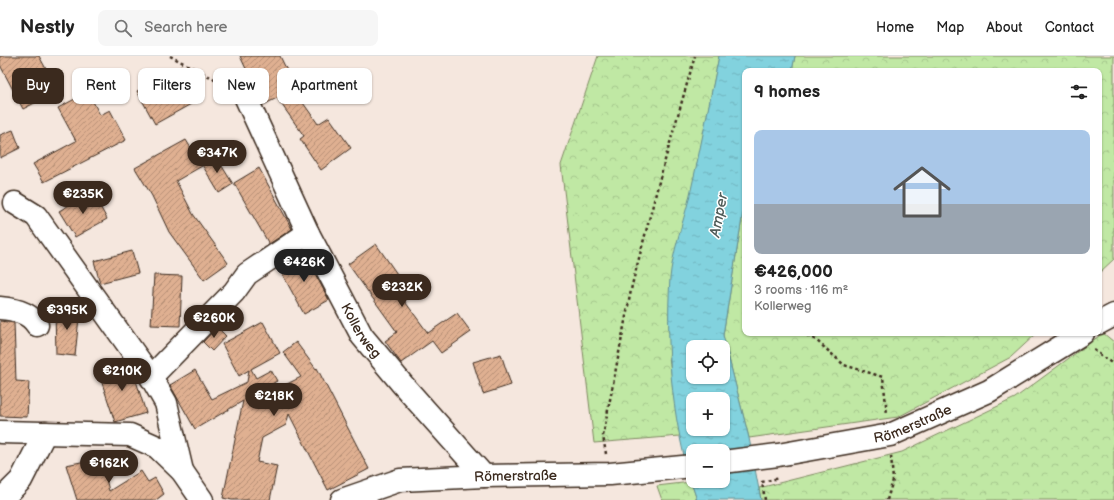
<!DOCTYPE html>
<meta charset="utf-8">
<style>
body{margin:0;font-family:"Balsamiq Sans",sans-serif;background:#f6f6f6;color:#222;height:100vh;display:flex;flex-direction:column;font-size:15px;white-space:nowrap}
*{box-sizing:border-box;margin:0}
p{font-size:13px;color:#767676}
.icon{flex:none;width:22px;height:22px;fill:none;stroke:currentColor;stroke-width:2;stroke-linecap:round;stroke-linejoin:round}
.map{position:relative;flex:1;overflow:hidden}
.drawer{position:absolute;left:742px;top:12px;width:360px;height:268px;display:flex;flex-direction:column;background:#fff;border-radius:8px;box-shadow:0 1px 3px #0004}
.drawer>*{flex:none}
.hud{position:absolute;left:12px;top:12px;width:380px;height:36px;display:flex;gap:8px}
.buttons{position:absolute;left:686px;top:284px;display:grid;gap:8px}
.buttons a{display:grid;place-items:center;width:44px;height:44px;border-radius:8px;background:#fff;box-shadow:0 1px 3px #0004;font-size:20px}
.price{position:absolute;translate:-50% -34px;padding:0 9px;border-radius:14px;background:#3b2a1e;color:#fff;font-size:13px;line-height:26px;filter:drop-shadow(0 1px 2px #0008)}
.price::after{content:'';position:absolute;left:50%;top:24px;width:12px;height:9px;margin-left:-6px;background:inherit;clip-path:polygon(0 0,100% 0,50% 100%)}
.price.active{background:#222;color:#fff}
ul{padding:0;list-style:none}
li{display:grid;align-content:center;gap:8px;height:212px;padding:0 12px}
li span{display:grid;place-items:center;height:124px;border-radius:8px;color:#555}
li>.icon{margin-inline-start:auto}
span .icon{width:72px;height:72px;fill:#fffc;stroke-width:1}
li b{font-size:17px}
h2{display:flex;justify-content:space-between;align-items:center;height:48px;padding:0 12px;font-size:17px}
.tag{padding:0 14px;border-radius:8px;background:#fff;box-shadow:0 1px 3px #0004;font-size:14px;line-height:36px}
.tag.active{background:#3b2a1e;color:#fff}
header{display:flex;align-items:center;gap:24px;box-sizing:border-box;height:56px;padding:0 20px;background:#fff;border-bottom:1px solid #e0e0e0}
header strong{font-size:19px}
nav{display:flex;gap:22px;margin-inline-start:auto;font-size:14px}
.search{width:280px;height:36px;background:#f6f6f6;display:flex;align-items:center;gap:10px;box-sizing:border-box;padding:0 14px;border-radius:8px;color:#767676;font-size:15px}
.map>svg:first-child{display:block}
.forest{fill:url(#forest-crowns);stroke:#7e8961}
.water{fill:url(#water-ripples);stroke:#668f91;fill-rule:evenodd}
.building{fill:url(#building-hatch);stroke:#3b2a1e}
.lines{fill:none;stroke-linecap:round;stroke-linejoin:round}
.minor-casing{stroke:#3b2a1e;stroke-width:25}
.path{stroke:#3b2a1e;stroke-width:2.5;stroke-dasharray:3 3;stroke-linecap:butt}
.minor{stroke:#fff;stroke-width:22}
.labels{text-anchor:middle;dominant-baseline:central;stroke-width:3;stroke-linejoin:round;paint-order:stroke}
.street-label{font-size:14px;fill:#3b2a1e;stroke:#fff}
.water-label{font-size:15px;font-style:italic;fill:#505c58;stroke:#fff}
</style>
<header>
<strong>Nestly</strong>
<div class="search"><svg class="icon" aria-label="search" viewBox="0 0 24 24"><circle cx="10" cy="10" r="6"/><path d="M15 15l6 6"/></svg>Search here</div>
<nav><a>Home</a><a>Map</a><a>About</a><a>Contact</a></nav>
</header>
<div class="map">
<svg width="1114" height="444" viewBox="0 0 1114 444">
<defs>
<pattern id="forest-crowns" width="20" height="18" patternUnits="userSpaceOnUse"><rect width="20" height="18" fill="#c0e8a4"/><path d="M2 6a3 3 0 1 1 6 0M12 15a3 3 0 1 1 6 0" fill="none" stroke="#a6c78d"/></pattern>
<pattern id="water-ripples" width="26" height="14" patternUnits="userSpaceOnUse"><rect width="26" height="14" fill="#82d2de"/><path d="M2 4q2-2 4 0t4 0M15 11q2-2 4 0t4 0" fill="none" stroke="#71b4be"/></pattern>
<pattern id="building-hatch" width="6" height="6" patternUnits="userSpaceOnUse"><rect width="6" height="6" fill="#dfb091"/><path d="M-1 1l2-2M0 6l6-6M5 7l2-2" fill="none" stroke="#b68f76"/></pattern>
</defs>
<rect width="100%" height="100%" fill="#f5e7de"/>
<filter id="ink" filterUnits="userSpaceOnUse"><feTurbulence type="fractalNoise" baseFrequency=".025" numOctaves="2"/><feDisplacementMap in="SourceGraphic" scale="8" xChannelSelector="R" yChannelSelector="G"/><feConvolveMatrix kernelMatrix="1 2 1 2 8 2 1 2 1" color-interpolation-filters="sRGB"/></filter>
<g filter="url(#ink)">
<path class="forest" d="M598,0H719L702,85L669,301L680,380L594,387L561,109Z
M795,0H1114V203L1099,217V15H792Z
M745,144V277H1037L1011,301L898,361L749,382L723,279Z
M1103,277L1114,286V444H761L759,432L902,396L1015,342Z
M691,426L697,444H662L657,430Z"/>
<path class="water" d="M719,0H795L792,15H745V144L723,279L749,382L761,444H697C673,376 665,294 670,222C672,199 683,166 689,143C700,95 709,48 719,0ZM693,291H723V321H693ZM693,343H723V373H693ZM693,395H723V425H693Z"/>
<path class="building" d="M0,0H39L58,35L23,53L0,9Z
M240,0H280L301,44L318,68L329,61L351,92L321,114L300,83L304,80L277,42L263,49Z
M182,10L200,43L155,68L137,35Z
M88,36L100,59L110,54L126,84L44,126L33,108L76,85L58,52Z
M13,74L20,92L0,102V79Z
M186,84L202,110L176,125L193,158L228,207L204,224L169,176L152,140L135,112Z
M215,99L233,128L219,137L201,107Z
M259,112L292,173L269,188L234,127Z
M92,136L107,163L75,181L59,155Z
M376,188L411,238L403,243L428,277L457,257L471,276L441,297L432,285L401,307L385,285L397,276L348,208Z
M132,195L138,217L100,227L94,205Z
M303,195L329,244L304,258L279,212Z
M154,219L182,220L180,270L151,269Z
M80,252L75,300L56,298L55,255Z
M0,265L14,267L16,325L29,326L27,361L0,360Z
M263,266L280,297L251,313L256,322L271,314L277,325L262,334L265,339L301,321L283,296L296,286L316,313L317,312L369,413L328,434L289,358L286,369L262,382L257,406L277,410L270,444H232L223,442L243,345L195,373L170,329L195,314L212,343L247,326L249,314L239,320L222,288Z
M217,271L226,280L212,295L203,286Z
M501,298L511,329L483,338L473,306Z
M125,306L134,318L146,357L115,366L98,315Z
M101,402L109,435L141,415L148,426L155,422L164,438L156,444H77L66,409Z"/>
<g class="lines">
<defs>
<g id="minor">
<path id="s1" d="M245,40L308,177L362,280L403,329L484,420"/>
<path d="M15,147L36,160L151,321L166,347L182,415"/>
<path d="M0,252C14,253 30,257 37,269"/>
<path d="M1099,267L1114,259"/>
<path d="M151,321L234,236L247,218L308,177"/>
<path d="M0,376L130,379L157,391L182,415L202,444"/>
<path id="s2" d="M723,406L778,399L890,379L989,335L1083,277"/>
<path d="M1,444L21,424L45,377"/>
<path id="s3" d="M342,444L400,424L484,420L610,418L693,410"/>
</g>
</defs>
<use href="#minor" class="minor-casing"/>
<path class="path" d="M170,0L228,30
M802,277L816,284L844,309L883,321L887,358
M1094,294L1114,309
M606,398L603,380L632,229L661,118L695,0
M765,444L762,426L779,422
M887,444L893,424L891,399"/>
<use href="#minor" class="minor"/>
</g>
</g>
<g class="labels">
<g class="street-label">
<text stroke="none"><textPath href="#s1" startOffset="262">Kollerweg</textPath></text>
<text stroke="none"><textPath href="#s2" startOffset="194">Römerstraße</textPath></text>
<text stroke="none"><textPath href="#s3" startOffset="177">Römerstraße</textPath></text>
</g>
<g class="water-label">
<text transform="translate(719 159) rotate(-79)">Amper</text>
</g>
</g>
</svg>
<div class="buttons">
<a><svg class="icon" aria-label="locate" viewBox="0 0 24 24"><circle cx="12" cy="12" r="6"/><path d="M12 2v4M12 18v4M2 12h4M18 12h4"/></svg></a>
<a>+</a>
<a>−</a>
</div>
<b class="price" style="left:217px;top:118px">€347K</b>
<b class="price" style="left:83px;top:159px">€235K</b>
<b class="price active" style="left:304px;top:227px">€426K</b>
<b class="price" style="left:402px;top:252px">€232K</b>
<b class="price" style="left:67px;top:275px">€395K</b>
<b class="price" style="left:214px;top:283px">€260K</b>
<b class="price" style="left:122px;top:336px">€210K</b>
<b class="price" style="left:274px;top:361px">€218K</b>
<b class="price" style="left:109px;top:428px">€162K</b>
<div class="hud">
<a class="tag active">Buy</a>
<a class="tag">Rent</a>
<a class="tag">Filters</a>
<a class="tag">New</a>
<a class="tag">Apartment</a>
</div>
<section class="drawer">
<h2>9 homes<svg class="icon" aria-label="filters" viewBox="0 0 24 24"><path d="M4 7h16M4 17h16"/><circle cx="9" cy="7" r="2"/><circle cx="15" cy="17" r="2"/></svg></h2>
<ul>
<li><span style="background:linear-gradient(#a9c7e8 60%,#9aa5b1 0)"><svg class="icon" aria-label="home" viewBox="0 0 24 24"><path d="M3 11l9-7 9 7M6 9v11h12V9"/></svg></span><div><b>€426,000</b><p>3 rooms · 116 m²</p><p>Kollerweg</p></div></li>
</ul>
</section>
</div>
